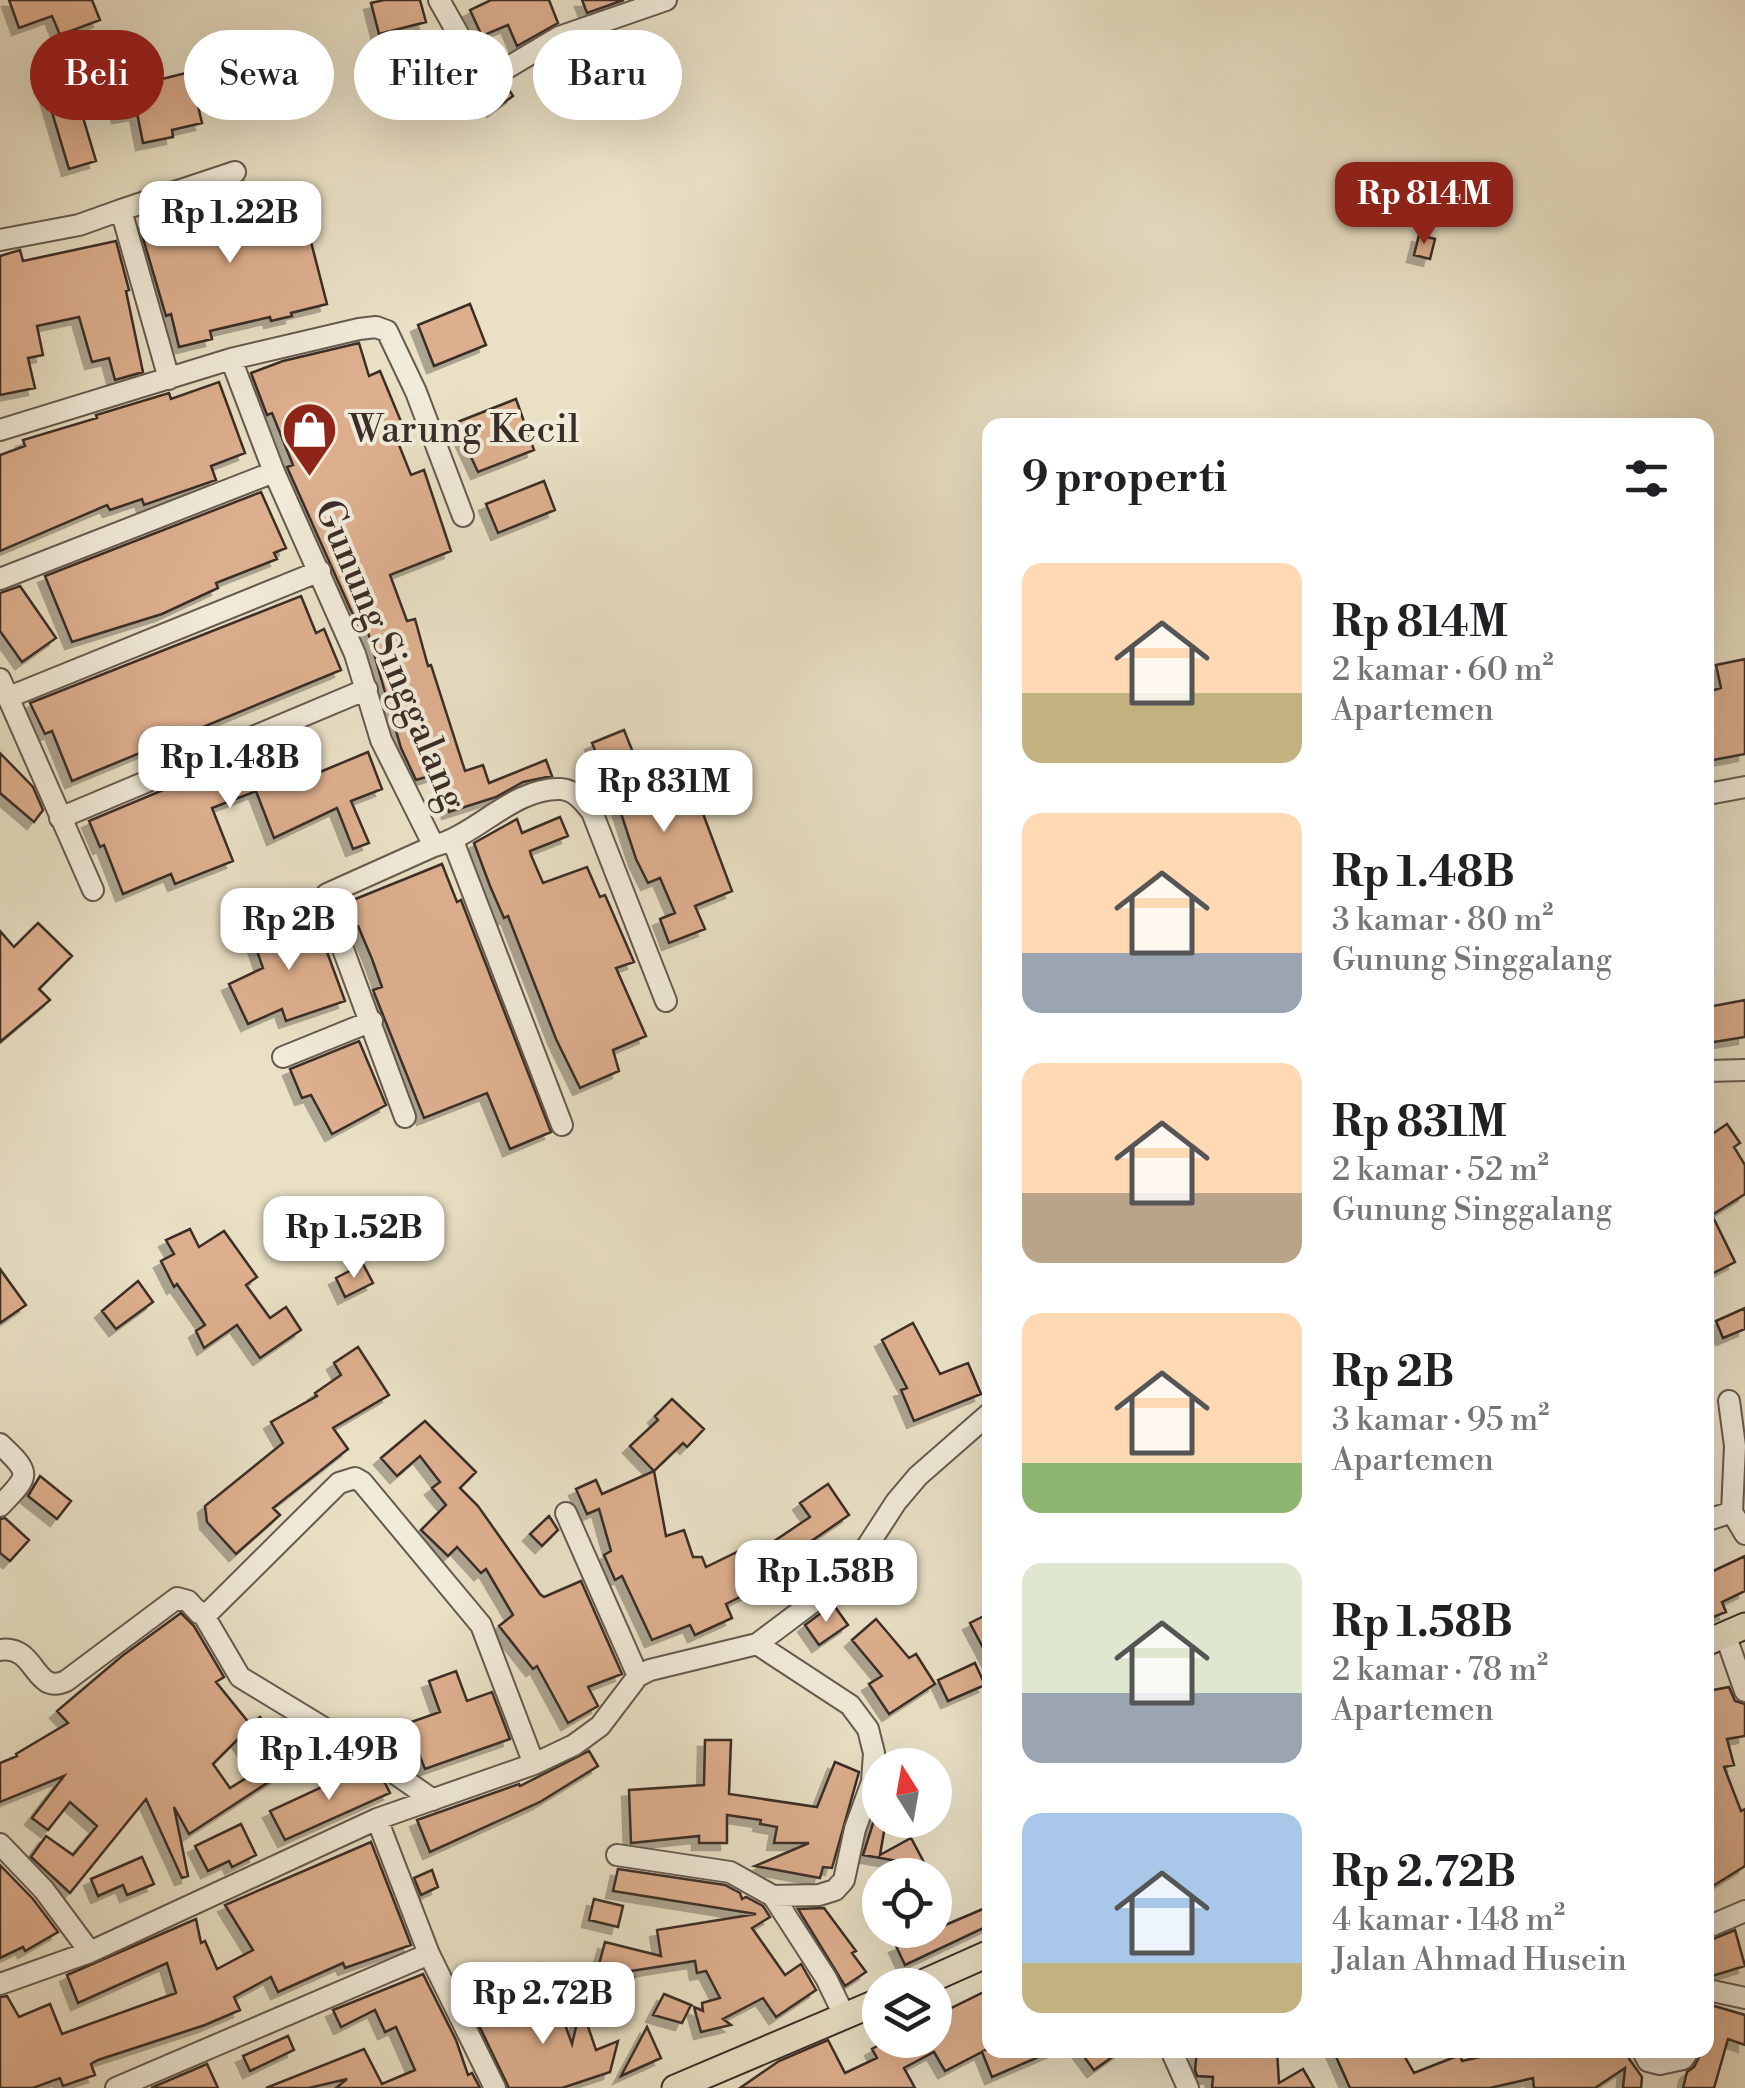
<!DOCTYPE html>
<html lang="id">
<meta charset="utf-8">
<style>
body{margin:0;font-family:"Libre Bodoni",serif;background:#f6f6f6;color:#202124;height:100vh;display:flex;flex-direction:column;font-size:38px;white-space:nowrap}
*{box-sizing:border-box;margin:0}
p{font-size:32px;color:#757577}
.icon{flex:none;width:55px;height:55px;fill:none;stroke:currentColor;stroke-width:2;stroke-linecap:round;stroke-linejoin:round}
.map{position:relative;flex:1;overflow:hidden}
.sheet{position:absolute;left:982px;top:418px;width:732px;height:1640px;display:flex;flex-direction:column;background:#fff;border-radius:20px;box-shadow:0 10px 40px #0002}
.sheet>*{flex:none}
.guide{position:absolute;left:30px;top:30px;width:802px;height:90px;display:flex;gap:20px}
.needle{width:65px;rotate:349deg}
.tools{position:absolute;left:862px;top:1748px;display:grid;gap:20px}
.tools a{display:grid;place-items:center;width:90px;height:90px;border-radius:50%;background:#fff;box-shadow:0 10px 40px #0002;font-size:50px}
.price{position:absolute;translate:-50% -85px;padding:0 22px;border-radius:20px;background:#fff;color:#222;font-size:32px;line-height:65px;filter:drop-shadow(0 2px 5px #0008)}
.price::after{content:'';position:absolute;left:50%;top:60px;width:30px;height:22px;margin-left:-15px;background:inherit;clip-path:polygon(0 0,100% 0,50% 100%)}
.price.active{background:#8f2418;color:#fff}
ul{padding:0;list-style:none}
li{display:flex;align-items:center;gap:30px;height:250px;padding:0 40px}
li span{display:grid;place-items:center;flex:none;width:280px;height:200px;border-radius:20px;color:#555}
li>.icon{margin-inline-start:auto}
span .icon{width:120px;height:120px;fill:#fffc;stroke-width:1}
li b{font-size:42px}
h2{display:flex;justify-content:space-between;align-items:center;height:120px;padding:0 40px;font-size:42px}
.tag{padding:0 35px;border-radius:45px;background:#fff;box-shadow:0 10px 40px #0002;font-size:35px;line-height:90px}
.tag.active{background:#8f2418;color:#fff}
.map>svg:first-child{display:block}
.building{fill:#deaf8e;stroke:#3a2d28;stroke-width:2.5;fill-rule:evenodd;filter:url(#shadow)}
.lines{fill:none;stroke-linecap:round;stroke-linejoin:round}
.minor-casing{stroke:#665a4f;stroke-width:24}
.major-casing{stroke:#3a2d28;stroke-width:29}
.minor{stroke:#f1ebd9;stroke-width:20}
.major{stroke:#e9e0c5;stroke-width:25}
.labels{text-anchor:middle;dominant-baseline:central;stroke-width:8;stroke-linejoin:round;paint-order:stroke}
.poi-label{font-size:38px;fill:#3a2d28;stroke:#f1ebd9;text-anchor:start}
.street-label{font-size:38px;fill:#3a2d28;stroke:#f1ebd9}
</style>
<div class="map">
<svg width="1745" height="2088" viewBox="0 0 1745 2088">
<defs>
<filter id="shadow"><feDropShadow dx="-7" dy="7" stdDeviation="0" flood-color="#0004"/></filter>
</defs>
<rect width="100%" height="100%" fill="#e9e0c5"/>
<filter id="stains"><feTurbulence type="fractalNoise" baseFrequency=".002" numOctaves="4"/><feColorMatrix values="0 0 0 0 .2 0 0 0 0 .09 0 0 0 0 .02 0 0 0 .5 -.17"/></filter>
<radialGradient id="worn" r=".72"><stop offset=".6" stop-color="#630" stop-opacity="0"/><stop offset="1" stop-color="#630" stop-opacity=".3"/></radialGradient>
<path class="building" d="M9,0H92L100,20L60,35L52,16L19,28Z
M384,0H420L426,22L379,34L371,3Z
M491,0H549L558,23L517,46L508,25L482,36L470,10Z
M582,0H624L587,13Z
M158,62L162,79L190,72L202,123L172,130L173,137L143,143L137,113L119,116L110,72Z
M73,84L96,161L69,169L46,92Z
M505,84L513,96L494,110L484,96Z
M244,182L248,198L276,191L288,243L310,238L327,304L291,313L292,316L271,321L270,317L210,331L212,339L179,347L171,314L166,316L140,228L158,224L156,213L174,207L177,218L213,210L211,205L232,200L229,188Z
M1419,235L1435,239L1430,259L1414,255Z
M116,241L129,290L126,291L143,372L115,380L109,358L92,362L79,317L37,326L43,355L28,358L35,388L0,395V256L20,250L23,261Z
M470,304L486,345L434,366L418,325Z
M359,343L369,376L380,371L407,436L397,440L411,475L424,470L451,551L390,575L407,621L415,619L428,666L431,665L465,771L483,765L489,783L546,760L552,776L523,782L496,797L449,812L436,774L416,780L401,748L367,629L361,631L350,608L287,467L293,465L272,413L267,415L251,373L283,361Z
M219,382L245,453L211,466L216,480L144,505L142,499L110,510L107,505L0,551V455L25,446L23,440L97,418L96,415L169,393L171,399Z
M516,399L534,450L478,472L455,423Z
M544,481L555,510L498,533L486,504Z
M261,492L286,548L274,553L277,559L216,583L218,588L162,614L72,642L45,576Z
M20,586L56,638L22,662L0,631V593Z
M301,596L316,633L324,629L341,670L72,781L52,731L45,734L30,703Z
M1745,659V754L1708,761V692L1721,688L1716,665Z
M624,730L636,760L653,754L666,785L673,782L684,809L699,803L732,891L695,906L705,929L669,943L660,919L675,913L660,878L648,883L636,859L618,804L592,743Z
M304,731L320,772L368,752L382,789L351,801L369,843L353,849L337,808L274,838L256,791L212,808L233,861L175,884L171,874L123,894L104,845L100,847L89,821Z
M0,753L33,787L43,810L34,822L0,793Z
M560,817L568,836L530,851L531,855L543,883L587,867L600,897L605,895L634,962L616,968L646,1036L613,1050L619,1071L580,1088L556,1039L508,916L504,918L490,886L474,843L517,819L522,833Z
M442,864L457,902L461,900L551,1132L510,1149L487,1093L424,1118L373,990L382,987L372,959L358,926H351L343,904Z
M312,911L345,1001L286,1021L282,1009L248,1024L229,984L263,968L251,934Z
M38,923L72,956L39,989L50,1000L0,1042V931L14,947Z
M1745,1000V1037L1708,1043V1007Z
M359,1041L386,1105L332,1134L311,1095L302,1098L290,1069Z
M1727,1124L1740,1143L1734,1147L1745,1165V1194L1712,1215L1735,1262L1708,1276V1137Z
M190,1229L199,1247L224,1231L257,1277L246,1285L270,1318L286,1307L301,1330L260,1358L237,1325L204,1348L196,1331L205,1325L177,1284L174,1287L161,1261L174,1254L166,1240Z
M363,1264L373,1283L345,1297L336,1278Z
M0,1269L26,1305L0,1323Z
M138,1281L153,1302L116,1329L102,1311Z
M1745,1308V1329L1723,1338L1716,1321Z
M913,1323L940,1374L968,1363L981,1394L914,1421L901,1390L907,1388L882,1340Z
M358,1347L389,1395L333,1428L348,1449L273,1508L280,1515L236,1554L207,1522L205,1506L283,1443L271,1422L317,1396L315,1393L341,1375L334,1363Z
M672,1399L704,1429L687,1447L683,1443L654,1471L630,1446L658,1420L655,1416Z
M425,1421L476,1472L460,1488L478,1506L540,1594L544,1597L581,1581L622,1674L588,1687L598,1706L568,1723L537,1666L533,1669L499,1626L513,1615L486,1569L481,1573L457,1547L448,1556L421,1530L446,1505L432,1488L440,1482L420,1456L397,1476L381,1458Z
M654,1471L666,1536L684,1530L693,1557H702L706,1567L743,1549L749,1558L810,1517L800,1503L828,1484L849,1515L807,1544L812,1551L764,1585L726,1604L732,1618L695,1635L690,1625L652,1640L622,1576L615,1580L604,1555L611,1551L599,1509L587,1514L576,1489L596,1480L602,1494Z
M40,1476L71,1501L57,1519L28,1496Z
M549,1516L558,1530L542,1546L530,1534Z
M5,1518L29,1540L10,1561L0,1553V1519Z
M1745,1556V1591L1722,1602L1726,1612L1708,1619V1570L1709,1573Z
M833,1604L848,1625L819,1645L805,1625Z
M181,1613L194,1626L224,1677L216,1682L250,1724L260,1717L272,1735L282,1719L306,1733L288,1760L293,1766L189,1834L174,1807L188,1876L182,1878L146,1799L70,1893L31,1857L46,1836L73,1855L97,1826L70,1802L48,1830L32,1818L64,1776L0,1802V1763L17,1756L16,1754L68,1723L57,1711L122,1656ZM238,1739L259,1770L230,1788L213,1764Z
M990,1613V1661L970,1623Z
M876,1619L909,1658L916,1654L935,1684L889,1714L869,1684L882,1676L852,1640Z
M975,1663L985,1685L948,1701L938,1680Z
M456,1671L467,1701L492,1692L510,1739L425,1769L417,1749L395,1757L382,1747L377,1734L440,1712L429,1681Z
M1729,1687L1735,1701L1745,1704V1736L1727,1739L1734,1765L1724,1767L1741,1811L1745,1809V1866L1708,1889V1775L1711,1774L1708,1760V1691Z
M705,1740H731L729,1794L817,1807L835,1762L859,1772L832,1868L823,1867L820,1878L755,1866L809,1843H774L777,1827L760,1824L761,1820L727,1815V1843H699V1836L631,1843L629,1790L704,1785Z
M589,1751L598,1766L540,1802L430,1852L417,1820L519,1784L520,1786Z
M363,1768L385,1783L390,1793L285,1840L270,1811Z
M880,1801V1825L885,1826L880,1855L911,1838L926,1866L863,1855Z
M241,1824L256,1855L232,1867L229,1861L208,1871L195,1846Z
M371,1842L411,1945L345,1968L343,1963L278,1992L271,1977L234,1997L240,2010L205,2025L98,2060L91,2064L95,2075L63,2086L60,2078L33,2088H0V1997L7,1996L19,2017L50,2004L62,2034L176,1993L167,1963L78,2003L67,1975L196,1919L201,1943L205,1941L217,1969L253,1950L225,1905Z
M142,1857L154,1884L127,1895L123,1885L98,1896L91,1879Z
M0,1865L33,1899L58,1932L25,1951L23,1947L0,1958Z
M618,1869L725,1885L740,1893L742,1899L746,1897L763,1906L770,1917L752,1928L785,1975L801,1964L816,1990L776,2017L763,1998L723,2019L731,2025L701,2032L694,2007L703,2011L702,2003L720,1998L706,1971L697,1973L695,1961L625,1972L634,1977L626,2008L583,1997L588,1981L594,1983L605,1942L661,1956L657,1930L756,1914L613,1891Z
M432,1870L438,1887L421,1895L414,1878Z
M594,1899L623,1906L618,1927L589,1920Z
M990,1906V1925L905,1965L896,1946Z
M824,1908L856,1951L852,1953L866,1972L845,1986L798,1909Z
M1735,1930L1745,1966L1712,1976L1708,1941Z
M423,1974L456,2040L468,2075L472,2073L480,2088H336L347,2079L309,2088H266L364,2049L382,2084L415,2070L396,2027L385,2032L375,2010L341,2027L333,2010Z
M990,1989V2047L985,2050H1055L992,2077L982,2052L945,2071L934,2052L904,2068L915,2088H740L779,2061L828,2040L845,2073L877,2058L872,2049L888,2040H935V1995L940,1993L949,2009Z
M664,1994L691,2005L682,2023L653,2015Z
M555,1996L572,2044L581,2006L596,2050L618,2041L610,2072L562,2088H509L474,2015L490,2007L495,2017Z
M1711,2005L1745,2015V2045L1728,2039L1714,2088H1683L1687,2072L1694,2067L1703,2050H1708V2015Z
M647,2027L661,2058L621,2076Z
M288,2036L294,2050L250,2071L243,2056Z
M1079,2050H1122L1094,2070Z
M1197,2050H1277L1279,2083L1303,2069L1314,2088H1212L1213,2077L1197,2076L1195,2070Z
M1333,2050H1401L1414,2073L1460,2055L1462,2061L1493,2054L1492,2050H1623L1642,2077L1641,2088H1623L1625,2068L1595,2088H1534L1533,2078L1490,2088H1350Z
M207,2064L218,2088H151Z"/>
<g class="lines">
<defs>
<path id="minor" d="M439,0L474,62L490,72L502,71L559,37L666,0
M0,240L79,225L121,210
M231,359L359,329L376,327L387,331L416,392L463,516
M169,379L121,210L235,172
M0,430L231,359L274,472L355,654L381,740L434,846C477,835 514,787 561,789C575,790 584,802 592,812L666,1001
M0,579L274,472
M0,679L93,890
M9,697L320,571
M1708,794L1745,787
M60,818L367,689
M453,841L562,1125
M283,1057L372,1021
M1708,1071L1745,1070
M405,1117L326,903L327,894L434,846
M1729,1401L1735,1446L1732,1512L1745,1534
M0,1444C32,1474 30,1475 0,1506
M566,1513L638,1676
M1708,1520L1732,1512
M203,1614L240,1677L370,1756L433,1800
M1725,1634L1745,1691
M757,1644L850,1705L868,1729L874,1753L872,1782L855,1829L844,1880L835,1890L819,1895L773,1896
M0,1650C37,1644 33,1696 66,1681L177,1598L188,1601L199,1613L209,1612L339,1483L355,1478L362,1482L481,1625L534,1764
M377,1819L429,1954L495,2088
M0,1844L44,1890L90,1952
M617,1855L730,1872L773,1896L826,1978L845,2017
M1708,1927L1745,1911
M0,1984L90,1952L377,1819L534,1764L574,1745L600,1726L638,1676L650,1670L757,1644L833,1587L859,1559L896,1502L918,1476L990,1413
M1708,1990L1745,1998
M1171,2050L1188,2088
M1642,2050L1648,2061L1660,2064L1683,2059L1689,2050
M116,2088L429,1954"/>
<path id="major" d="M1708,1642L1745,1626
M918,1985L990,1953
M675,2088L880,2001"/>
</defs>
<use href="#minor" class="minor-casing"/>
<use href="#major" class="major-casing"/>
<use href="#minor" class="minor"/>
<use href="#major" class="major"/>
</g>
<defs>
<symbol id="shop-pin" viewBox="-11 -11 22 30"><path d="M0 17L-7.5 6A9.5 9.5 0 1 1 7.5 6Z" fill="#8f2418" stroke="#f1ebd9"/><path d="M-5-2.5h2.3a2.7 3.5 0 0 1 5.4 0H5L5.5 6h-11ZM-1.5-2.5h3a1.5 2.3 0 0 0-3 0Z" fill="#fff"/></symbol>
</defs>
<g fill-rule="evenodd">
<use href="#shop-pin" x="278" y="398" width="63" height="86"/>
</g>
<g class="labels">
<g class="poi-label">
<text x="349" y="430">Warung Kecil</text>
</g>
<g class="street-label">
<text transform="translate(390 655) rotate(67)">Gunung Singgalang</text>
</g>
</g>
<rect width="100%" height="100%" filter="url(#stains)"/>
<rect width="100%" height="100%" fill="url(#worn)"/>
</svg>
<div class="tools">
<a><svg class="needle" viewBox="-14 -14 28 28"><path d="M0-13l5 13h-10z" fill="#e53935"/><path d="M0 13l5-13h-10z" fill="#757577"/></svg></a>
<a><svg class="icon" aria-label="locate" viewBox="0 0 24 24"><circle cx="12" cy="12" r="6"/><path d="M12 2v4M12 18v4M2 12h4M18 12h4"/></svg></a>
<a><svg class="icon" aria-label="layers" viewBox="0 0 24 24"><path d="M12 4l9 5-9 5-9-5zM3 14l9 5 9-5"/></svg></a>
</div>
<b class="price active" style="left:1424px;top:247px">Rp 814M</b>
<b class="price" style="left:230px;top:266px">Rp 1.22B</b>
<b class="price" style="left:230px;top:811px">Rp 1.48B</b>
<b class="price" style="left:664px;top:835px">Rp 831M</b>
<b class="price" style="left:289px;top:973px">Rp 2B</b>
<b class="price" style="left:354px;top:1281px">Rp 1.52B</b>
<b class="price" style="left:826px;top:1625px">Rp 1.58B</b>
<b class="price" style="left:329px;top:1803px">Rp 1.49B</b>
<b class="price" style="left:543px;top:2047px">Rp 2.72B</b>
<div class="guide">
<a class="tag active">Beli</a>
<a class="tag">Sewa</a>
<a class="tag">Filter</a>
<a class="tag">Baru</a>
</div>
<section class="sheet">
<h2>9 properti<svg class="icon" aria-label="filters" viewBox="0 0 24 24"><path d="M4 7h16M4 17h16"/><circle cx="9" cy="7" r="2"/><circle cx="15" cy="17" r="2"/></svg></h2>
<ul>
<li><span style="background:linear-gradient(#ffd9b3 65%,#c2b280 0)"><svg class="icon" aria-label="home" viewBox="0 0 24 24"><path d="M3 11l9-7 9 7M6 9v11h12V9"/></svg></span><div><b>Rp 814M</b><p>2 kamar · 60 m²</p><p>Apartemen</p></div></li>
<li><span style="background:linear-gradient(#ffd9b3 70%,#9aa5b1 0)"><svg class="icon" aria-label="home" viewBox="0 0 24 24"><path d="M3 11l9-7 9 7M6 9v11h12V9"/></svg></span><div><b>Rp 1.48B</b><p>3 kamar · 80 m²</p><p>Gunung Singgalang</p></div></li>
<li><span style="background:linear-gradient(#ffd9b3 65%,#b9a48a 0)"><svg class="icon" aria-label="home" viewBox="0 0 24 24"><path d="M3 11l9-7 9 7M6 9v11h12V9"/></svg></span><div><b>Rp 831M</b><p>2 kamar · 52 m²</p><p>Gunung Singgalang</p></div></li>
<li><span style="background:linear-gradient(#ffd9b3 75%,#8fb573 0)"><svg class="icon" aria-label="home" viewBox="0 0 24 24"><path d="M3 11l9-7 9 7M6 9v11h12V9"/></svg></span><div><b>Rp 2B</b><p>3 kamar · 95 m²</p><p>Apartemen</p></div></li>
<li><span style="background:linear-gradient(#dfe7d0 65%,#9aa5b1 0)"><svg class="icon" aria-label="home" viewBox="0 0 24 24"><path d="M3 11l9-7 9 7M6 9v11h12V9"/></svg></span><div><b>Rp 1.58B</b><p>2 kamar · 78 m²</p><p>Apartemen</p></div></li>
<li><span style="background:linear-gradient(#a9c7e8 75%,#c2b280 0)"><svg class="icon" aria-label="home" viewBox="0 0 24 24"><path d="M3 11l9-7 9 7M6 9v11h12V9"/></svg></span><div><b>Rp 2.72B</b><p>4 kamar · 148 m²</p><p>Jalan Ahmad Husein</p></div></li>
</ul>
</section>
</div>
